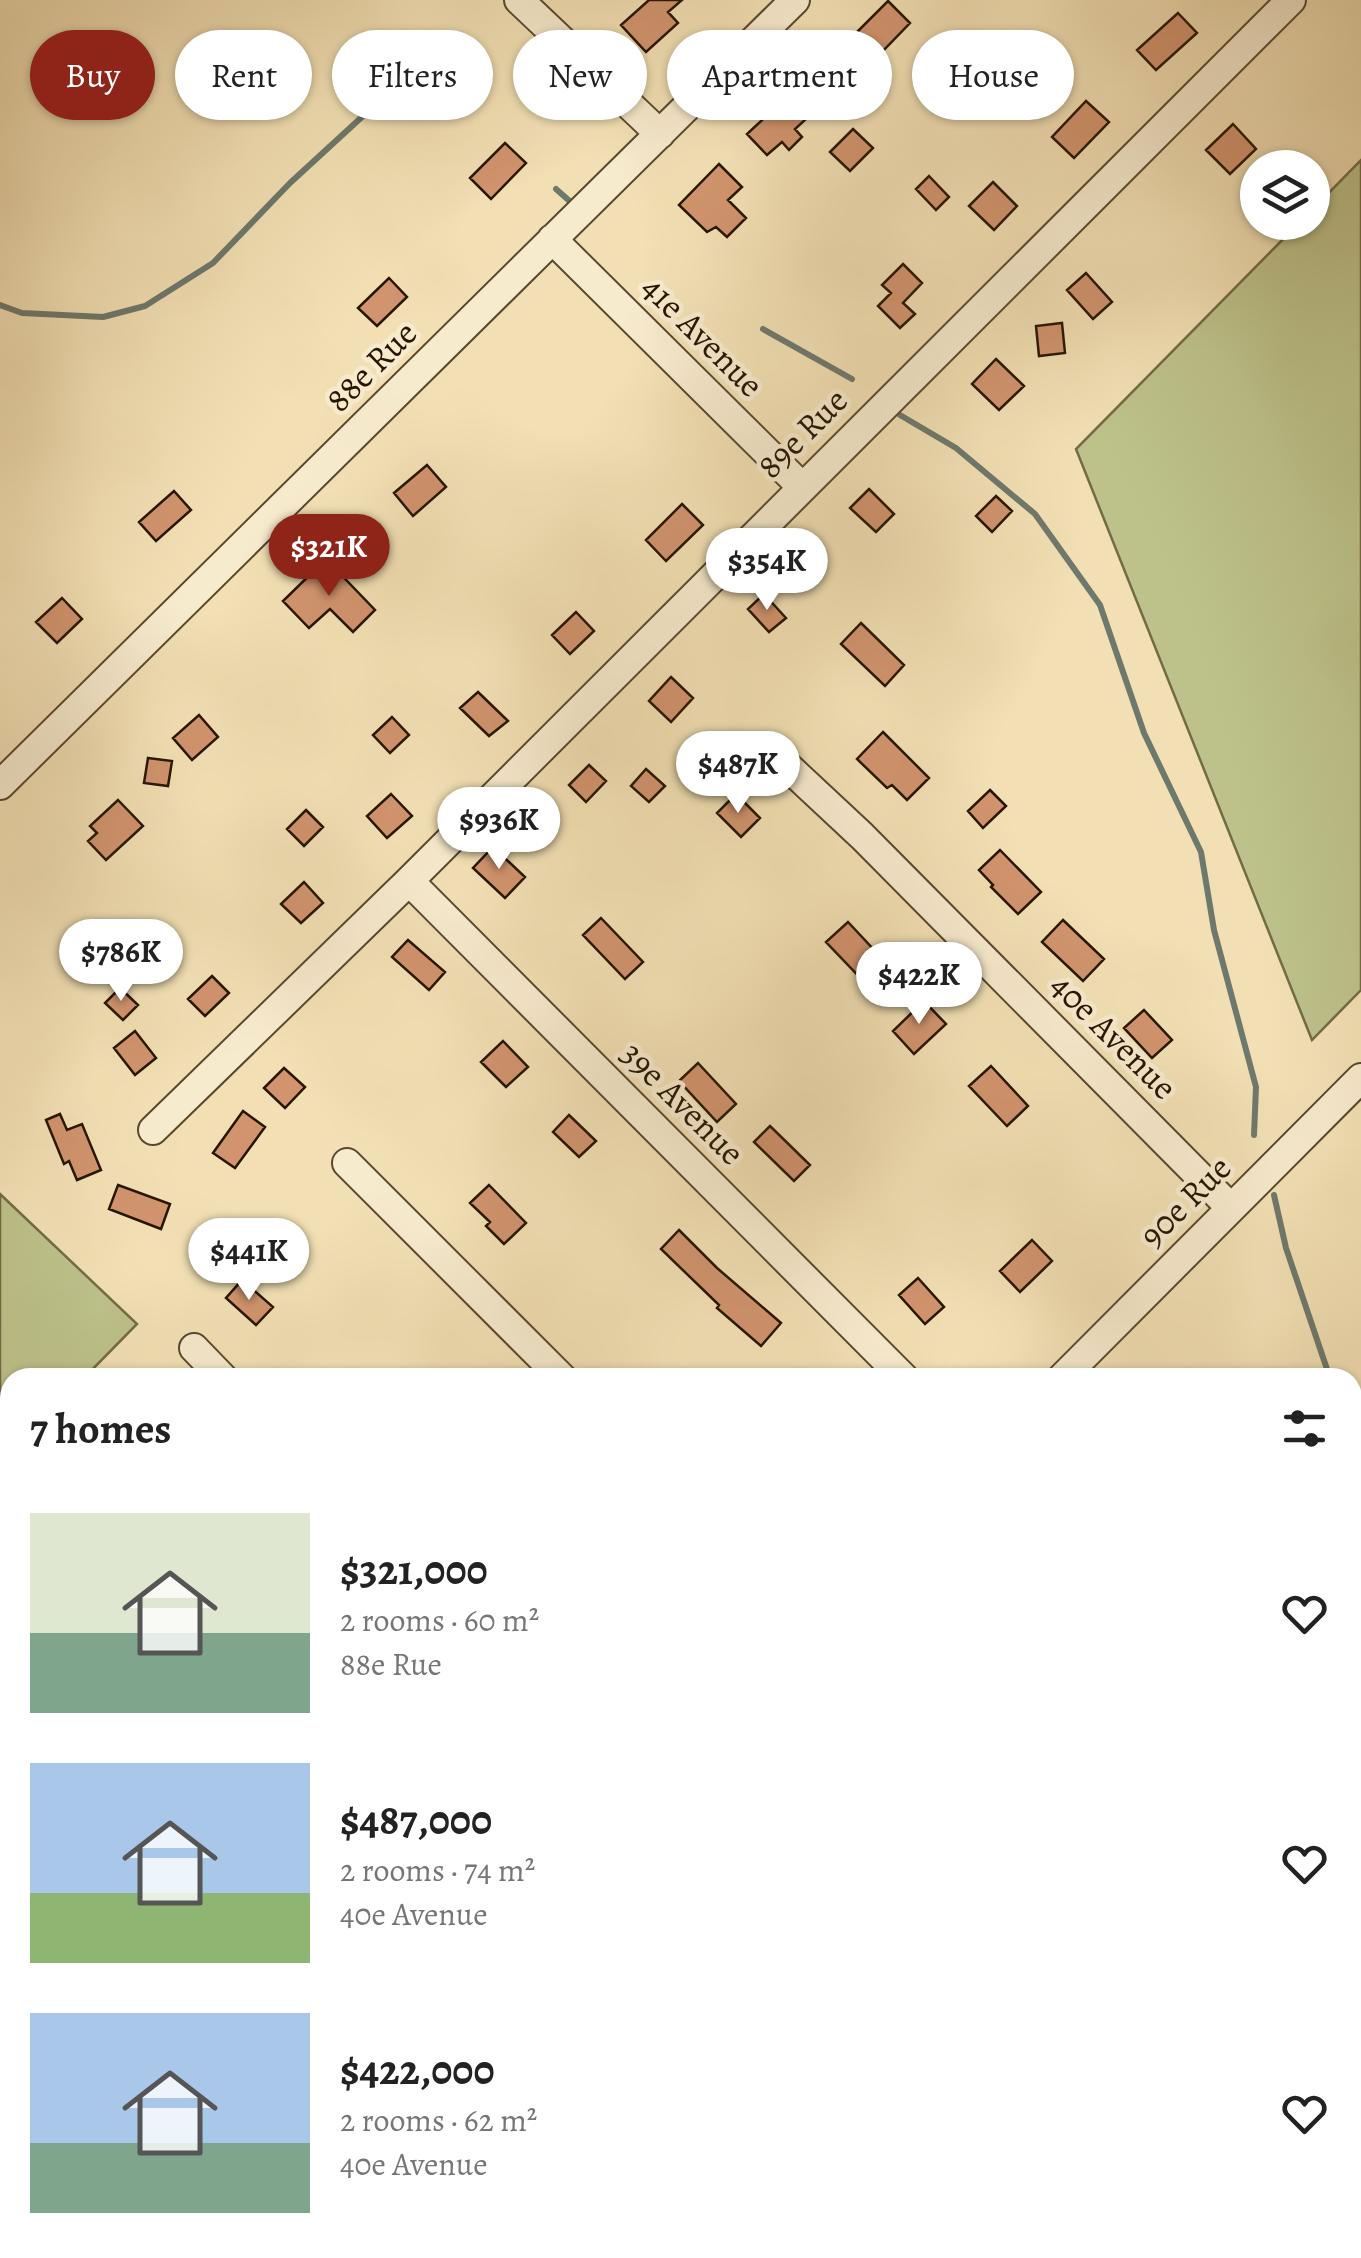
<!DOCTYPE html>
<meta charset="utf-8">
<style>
body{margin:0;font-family:Alegreya,serif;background:#f6f6f6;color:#222;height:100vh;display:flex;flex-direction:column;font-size:38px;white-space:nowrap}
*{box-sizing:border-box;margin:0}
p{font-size:32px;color:#767676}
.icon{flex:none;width:55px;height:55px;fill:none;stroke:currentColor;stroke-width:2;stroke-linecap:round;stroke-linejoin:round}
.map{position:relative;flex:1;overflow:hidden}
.panel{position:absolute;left:0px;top:1368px;width:1362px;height:892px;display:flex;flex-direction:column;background:#fff;border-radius:30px 30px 0 0;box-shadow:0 2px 8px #0004}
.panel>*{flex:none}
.banner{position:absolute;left:30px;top:30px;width:1302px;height:90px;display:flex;gap:20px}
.controls{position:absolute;left:1240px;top:150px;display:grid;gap:20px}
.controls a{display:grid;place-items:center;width:90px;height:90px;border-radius:50%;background:#fff;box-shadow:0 2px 8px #0004;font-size:50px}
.price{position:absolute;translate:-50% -85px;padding:0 22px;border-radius:35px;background:#fff;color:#222;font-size:32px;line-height:65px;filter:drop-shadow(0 2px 5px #0008)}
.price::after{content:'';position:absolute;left:50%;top:60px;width:30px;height:22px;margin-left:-15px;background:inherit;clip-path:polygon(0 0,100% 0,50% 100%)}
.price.selected{background:#8f2418;color:#fff}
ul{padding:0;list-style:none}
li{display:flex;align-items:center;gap:30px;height:250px;padding:0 30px}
li span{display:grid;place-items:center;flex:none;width:280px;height:200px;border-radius:0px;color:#555}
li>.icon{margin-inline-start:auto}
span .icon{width:120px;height:120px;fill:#fffc;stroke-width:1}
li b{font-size:42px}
h2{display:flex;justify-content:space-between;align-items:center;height:120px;padding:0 30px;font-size:42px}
.pill{padding:0 35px;border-radius:45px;background:#fff;box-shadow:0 2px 8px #0004;font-size:35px;line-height:90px}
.pill.selected{background:#8f2418;color:#fff}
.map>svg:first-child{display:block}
.green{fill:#bdc28b;stroke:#726c46;stroke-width:2.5}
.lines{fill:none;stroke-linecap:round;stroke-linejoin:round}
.stream{stroke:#6e796d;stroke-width:6}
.building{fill:#d1946e;stroke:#271500;stroke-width:2.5}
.minor-casing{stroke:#5a482d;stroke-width:32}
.path{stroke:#271500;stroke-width:4;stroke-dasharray:2.5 5;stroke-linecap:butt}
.minor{stroke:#f7ebce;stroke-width:28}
.labels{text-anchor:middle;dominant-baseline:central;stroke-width:9;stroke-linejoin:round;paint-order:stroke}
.street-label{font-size:35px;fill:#271500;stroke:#f7ebce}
</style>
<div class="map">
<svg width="1361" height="2258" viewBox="0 0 1361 2258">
<rect width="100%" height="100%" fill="#f2e0b4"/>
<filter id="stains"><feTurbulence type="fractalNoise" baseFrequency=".002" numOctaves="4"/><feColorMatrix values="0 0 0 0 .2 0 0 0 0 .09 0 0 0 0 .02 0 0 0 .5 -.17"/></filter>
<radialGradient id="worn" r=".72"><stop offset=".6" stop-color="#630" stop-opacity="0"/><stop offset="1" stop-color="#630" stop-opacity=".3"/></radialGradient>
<path class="green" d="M1361,160V990L1312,1040L1076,449L1299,223L1312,222L1313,209Z
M0,1194L137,1324L85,1377L10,1378V1456L0,1466Z
M10,1897V2250H131L123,2258H0V1906Z
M1361,2103V2258H1238L1245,2250H1352L1353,2115Z"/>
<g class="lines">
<path class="stream" d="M556,189L574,205
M0,305L22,313L103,317L145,306L213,263L290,183L400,82
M763,329L852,379
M900,415L956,448L1035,514L1100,605L1144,733L1201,852L1214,930L1256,1087L1254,1135
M1274,1195L1286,1248L1330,1378
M1352,1428L1361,1446"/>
</g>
<path class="building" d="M649,0H682L668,12L678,23L646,52L621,25Z
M888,1L910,23L879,55L856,33Z
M1178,13L1197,33L1156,70L1137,50Z
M786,98L806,119L795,129L802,137L789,150L782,142L767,155L747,134Z
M1086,101L1109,122L1074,158L1052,137Z
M1233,124L1256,149L1230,174L1206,150Z
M853,129L873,148L850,171L830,152Z
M505,143L526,163L491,199L470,178Z
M719,164L742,187L728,200L746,218L727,237L716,227L707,232L679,205Z
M929,176L949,197L936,210L916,189Z
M993,182L1017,206L994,230L969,206Z
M903,264L922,283L903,303L915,314L900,328L878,306L891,293L882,285Z
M1086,273L1112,302L1093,319L1067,290Z
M389,278L407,297L377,326L358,308Z
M1062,323L1065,353L1039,356L1036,326Z
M996,359L1024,386L999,410L972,384Z
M427,465L446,487L413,516L394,493Z
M869,489L894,514L876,532L850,508Z
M174,491L191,510L156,541L139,522Z
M996,496L1012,511L992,532L976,516Z
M682,504L703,525L666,561L646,540Z
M326,559L375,610L353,632L330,609L309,628L283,601Z
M764,594L786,618L769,632L748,609Z
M62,598L82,619L57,643L36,622Z
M576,612L594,631L570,654L552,635Z
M861,623L904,665L885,686L841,644Z
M671,677L693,698L671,722L649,701Z
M478,692L508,721L489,736L460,708Z
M199,715L218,737L192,760L173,738Z
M392,717L409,735L390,753L373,735Z
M883,732L929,778L907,800L892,785L887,788L857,759Z
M148,758L172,761L168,786L144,783Z
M589,765L606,781L586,802L569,785Z
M646,769L665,786L649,802L631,786Z
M990,790L1006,806L983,828L968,811Z
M391,794L412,816L387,838L367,816Z
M736,794L760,818L741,837L717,813Z
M118,800L143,826L106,860L88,841L97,833L90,826Z
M306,810L323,827L304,846L287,829Z
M493,847L525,877L505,898L473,868Z
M1000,850L1041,892L1018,914L991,887L993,885L979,870Z
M304,882L323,903L301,923L281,904Z
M601,918L643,962L625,979L583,935Z
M1063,920L1104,959L1083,981L1042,942Z
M848,922L890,967L869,987L826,942Z
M408,940L445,972L429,990L392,957Z
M212,976L229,993L205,1016L188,999Z
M120,988L138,1005L123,1020L105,1003Z
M924,1001L946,1024L914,1054L893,1031Z
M1144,1010L1172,1040L1152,1058L1124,1028Z
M135,1031L156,1058L135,1075L114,1048Z
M503,1041L528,1067L506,1087L481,1062Z
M698,1063L736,1104L717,1122L679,1081Z
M991,1066L1028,1106L1007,1126L969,1086Z
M284,1068L305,1087L285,1108L264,1088Z
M243,1111L265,1127L235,1168L213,1153Z
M60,1114L67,1130L82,1124L101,1170L77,1180L69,1161L64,1164L46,1120Z
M569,1115L596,1141L579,1157L553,1132Z
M770,1126L810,1165L794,1181L754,1142Z
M118,1185L170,1204L161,1229L109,1209Z
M489,1185L526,1223L504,1244L486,1226L490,1222L470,1203Z
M679,1230L717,1268L781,1323L761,1346L717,1308L719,1305L661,1249Z
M1032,1240L1052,1261L1020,1292L1000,1271Z
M918,1278L944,1307L925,1324L899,1295Z
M242,1280L273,1307L256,1325L226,1298Z"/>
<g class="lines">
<defs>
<path id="minor" d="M519,0L660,134
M552,239L802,487
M771,751L862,836L1231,1208
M0,785L795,0
M409,881L904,1378
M153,1130L409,881L1291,0
M347,1163L562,1378
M194,1348L223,1378
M1062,1378L1361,1078
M1352,1602L1361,1594
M0,1808L10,1818
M452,2250L460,2258
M771,2250L779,2258
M177,2258L185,2250"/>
</defs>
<use href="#minor" class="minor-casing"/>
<path class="path" d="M1352,2008L1361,1998
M1151,2258L1157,2250"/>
<use href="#minor" class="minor"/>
</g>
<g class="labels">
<g class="street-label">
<text transform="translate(703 336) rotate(45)">41e Avenue</text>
<text transform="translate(371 366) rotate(-45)">88e Rue</text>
<text transform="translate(802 433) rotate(-45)">89e Rue</text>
<text transform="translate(1114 1036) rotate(45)">40e Avenue</text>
<text transform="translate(683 1103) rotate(45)">39e Avenue</text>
<text transform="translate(1185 1201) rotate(-45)">90e Rue</text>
</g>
</g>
<rect width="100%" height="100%" filter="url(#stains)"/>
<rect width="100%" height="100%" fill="url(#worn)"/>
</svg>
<div class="controls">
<a><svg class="icon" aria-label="layers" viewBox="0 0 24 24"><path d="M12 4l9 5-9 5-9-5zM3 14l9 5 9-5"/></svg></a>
</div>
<b class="price selected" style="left:329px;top:599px">$321K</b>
<b class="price" style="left:767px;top:613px">$354K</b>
<b class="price" style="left:738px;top:816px">$487K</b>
<b class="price" style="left:499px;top:872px">$936K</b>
<b class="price" style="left:121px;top:1004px">$786K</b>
<b class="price" style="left:919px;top:1027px">$422K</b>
<b class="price" style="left:249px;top:1303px">$441K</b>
<div class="banner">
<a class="pill selected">Buy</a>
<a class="pill">Rent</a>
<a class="pill">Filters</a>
<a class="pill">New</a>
<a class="pill">Apartment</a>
<a class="pill">House</a>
</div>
<section class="panel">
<h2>7 homes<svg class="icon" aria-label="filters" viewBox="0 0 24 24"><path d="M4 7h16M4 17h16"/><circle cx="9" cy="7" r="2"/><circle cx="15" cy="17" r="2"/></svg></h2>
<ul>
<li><span style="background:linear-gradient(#dfe7d0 60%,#7fa58c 0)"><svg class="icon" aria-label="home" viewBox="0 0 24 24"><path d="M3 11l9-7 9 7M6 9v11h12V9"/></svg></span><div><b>$321,000</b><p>2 rooms · 60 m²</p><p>88e Rue</p></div><svg class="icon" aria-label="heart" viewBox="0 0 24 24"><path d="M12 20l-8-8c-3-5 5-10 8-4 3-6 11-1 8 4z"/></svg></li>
<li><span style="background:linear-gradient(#a9c7e8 65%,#8fb573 0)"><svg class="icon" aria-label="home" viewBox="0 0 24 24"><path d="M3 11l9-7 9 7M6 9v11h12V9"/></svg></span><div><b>$487,000</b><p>2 rooms · 74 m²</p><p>40e Avenue</p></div><svg class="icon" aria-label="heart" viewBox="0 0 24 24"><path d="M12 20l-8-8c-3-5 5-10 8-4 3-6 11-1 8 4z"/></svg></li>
<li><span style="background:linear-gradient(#a9c7e8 65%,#7fa58c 0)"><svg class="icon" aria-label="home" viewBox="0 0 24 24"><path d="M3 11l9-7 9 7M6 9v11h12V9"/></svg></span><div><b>$422,000</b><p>2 rooms · 62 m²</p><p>40e Avenue</p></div><svg class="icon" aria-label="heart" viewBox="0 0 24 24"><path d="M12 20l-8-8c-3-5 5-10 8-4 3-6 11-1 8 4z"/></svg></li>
</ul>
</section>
</div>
